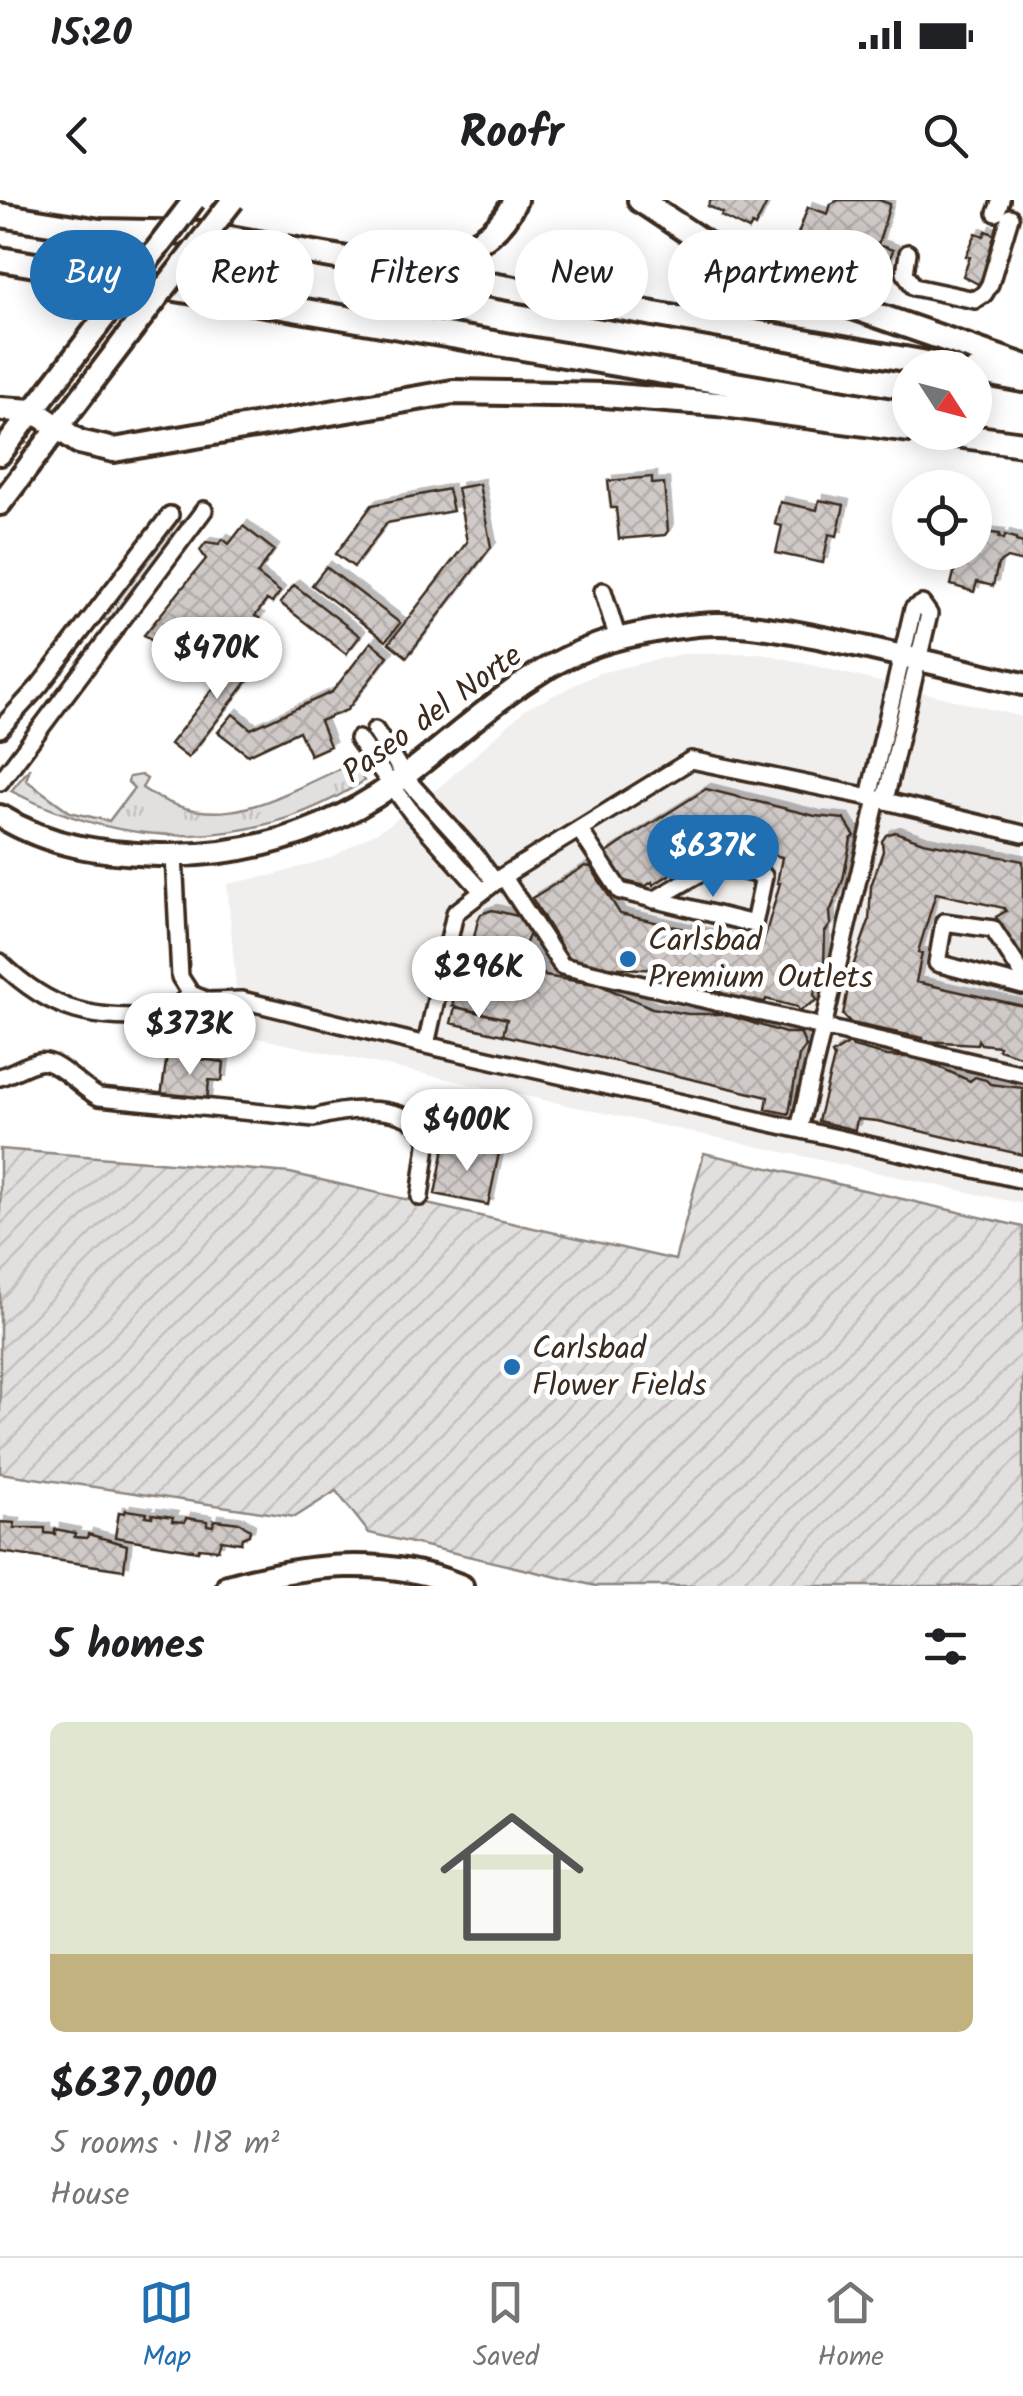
<!DOCTYPE html>
<meta charset="utf-8">
<style>
body{margin:0;font-family:Kalam,sans-serif;background:#f6f6f6;color:#202124;height:100vh;display:flex;flex-direction:column;font-size:38px;white-space:nowrap}
*{box-sizing:border-box;margin:0}
p{font-size:32px;color:#757577}
.icon{flex:none;width:55px;height:55px;fill:none;stroke:currentColor;stroke-width:2;stroke-linecap:round;stroke-linejoin:round}
.map{position:relative;height:1386px;overflow:hidden}
.panel{display:flex;flex-direction:column;background:#fff;flex:1}
.panel>*{flex:none}
.top-card{position:absolute;left:30px;top:30px;width:965px;height:90px;display:flex;gap:20px}
.needle{width:65px;rotate:126deg}
.buttons{position:absolute;left:892px;top:150px;display:grid;gap:20px}
.buttons a{display:grid;place-items:center;width:100px;height:100px;border-radius:50%;background:#fff;box-shadow:0 5px 25px #0003;font-size:50px}
.price{position:absolute;translate:-50% -85px;padding:0 22px;border-radius:35px;background:#fff;color:#222;font-size:32px;line-height:65px;filter:drop-shadow(0 2px 5px #0008)}
.price::after{content:'';position:absolute;left:50%;top:60px;width:30px;height:22px;margin-left:-15px;background:inherit;clip-path:polygon(0 0,100% 0,50% 100%)}
.price.selected{background:#1f6fb2;color:#fff}
ul{padding:0;list-style:none}
li{display:grid;align-content:center;gap:20px;height:530px;padding:0 50px}
li+li{border-top:2px solid #e0e0e0}
li span{display:grid;place-items:center;height:310px;border-radius:15px;color:#555}
li>.icon{margin-inline-start:auto}
span .icon{width:180px;height:180px;fill:#fffc;stroke-width:1}
li b{font-size:42px}
h2{display:flex;justify-content:space-between;align-items:center;height:120px;padding:0 50px;font-size:42px}
.tag{padding:0 35px;border-radius:45px;background:#fff;box-shadow:0 5px 25px #0003;font-size:35px;line-height:90px}
.tag.selected{background:#1f6fb2;color:#fff}
.status{display:flex;justify-content:space-between;align-items:center;height:70px;padding:0 50px;background:#fff;direction:ltr}
.status svg{height:28px;fill:currentColor}
header{display:flex;justify-content:space-between;align-items:center;height:130px;padding:0 50px;background:#fff;font-size:45px;font-weight:600}
.tab-bar{display:flex;justify-content:space-around;align-items:center;height:140px;border-top:2px solid #e0e0e0;background:#fff;font-size:28px;color:#757577}
.tab-bar a{display:grid;justify-items:center;gap:5px}
.tab-bar .selected{color:#1f6fb2}
.map>svg:first-child{display:block}
.built{fill:#f1efee}
.grass{fill:url(#grass-tufts);stroke:#8e857e;stroke-width:2.5}
.garden{fill:url(#garden-furrows);stroke:#8e857e;stroke-width:2.5}
.building{fill:url(#building-cross-hatch);stroke:#3b2a1e;stroke-width:2.5;filter:url(#shadow)}
.lines{fill:none;stroke-linecap:round;stroke-linejoin:round}
.minor-casing{stroke:#3b2a1e;stroke-width:22}
.major-casing{stroke:#3b2a1e;stroke-width:28}
.highway-casing{stroke:#3b2a1e;stroke-width:30}
.minor{stroke:#fff;stroke-width:15}
.major{stroke:#fff;stroke-width:20}
.highway{stroke:#fff;stroke-width:22}
.major-bridge-casing{stroke:#3b2a1e;stroke-width:28;stroke-linecap:butt}
.major-bridge{stroke:#fff;stroke-width:20}
.poi-dot{fill:#1f6fb2;stroke:#fff;stroke-width:4}
.labels{text-anchor:middle;dominant-baseline:central;stroke-width:10;stroke-linejoin:round;paint-order:stroke}
.street-label{font-size:32px;fill:#3b2a1e;stroke:#fff}
.poi-label{font-size:32px;fill:#3b2a1e;stroke:#fff;text-anchor:start}
</style>
<div class="status"><b>15:20</b><svg viewBox="0 0 49 12"><path d="M0 12V9h3v3zM5 12V6h3v6zM10 12V3h3v9zM15 12V0h3v12zM26 1h20v11H26zM47 4h2v5h-2z"/></svg></div>
<header><svg class="icon" aria-label="back" viewBox="0 0 24 24"><path d="M15 5l-7 7 7 7"/></svg>Roofr<svg class="icon" aria-label="search" viewBox="0 0 24 24"><circle cx="10" cy="10" r="6"/><path d="M15 15l6 6"/></svg></header>
<div class="map">
<svg width="1023" height="1386" viewBox="0 0 1023 1386">
<defs>
<pattern id="grass-tufts" width="24" height="20" patternUnits="userSpaceOnUse" patternTransform="scale(2.5)"><rect width="24" height="20" fill="#e2e0de"/><path d="M3 7l-1-3M5 7V3M7 7l1-3M15 17l-1-3M17 17v-4M19 17l1-3" fill="none" stroke="#c3c0be"/></pattern>
<pattern id="garden-furrows" width="10" height="10" patternUnits="userSpaceOnUse" patternTransform="scale(2.5)"><rect width="10" height="10" fill="#e2e0de"/><path d="M-1 1l2-2M0 10L10 0M9 11l2-2" fill="none" stroke="#c3c0be"/></pattern>
<pattern id="building-cross-hatch" width="8" height="8" patternUnits="userSpaceOnUse" patternTransform="scale(2.5)"><rect width="8" height="8" fill="#cfcac7"/><path d="M0 0l8 8M0 8l8-8" fill="none" stroke="#b3aeaa"/></pattern>
<filter id="shadow"><feDropShadow dx="5" dy="-5" stdDeviation="0" flood-color="#0004"/></filter>
</defs>
<rect width="100%" height="100%" fill="#fff"/>
<filter id="ink" filterUnits="userSpaceOnUse"><feTurbulence type="fractalNoise" baseFrequency=".01" numOctaves="2"/><feDisplacementMap in="SourceGraphic" scale="20" xChannelSelector="R" yChannelSelector="G"/><feConvolveMatrix kernelMatrix="1 2 1 2 8 2 1 2 1" color-interpolation-filters="sRGB"/></filter>
<g filter="url(#ink)">
<path class="built" d="M762,453L1023,517V1004L240,834L227,684L274,675L330,658L389,625L443,584L526,509L599,473L681,454Z"/>
<path class="grass" d="M175,320L181,322L182,329L111,420H105L102,415Z
M355,562L364,581C251,652 128,651 11,591L30,568L26,580L70,612L109,621L134,588L128,582L129,577L141,575L147,579L142,588C221,641 279,594 355,562Z"/>
<path class="garden" d="M0,949L290,973L675,1060L704,953L1023,1027V1386H596L369,1333L336,1291L295,1317L0,1273Z"/>
<path class="building" d="M711,0H768V1L755,27L752,25L749,30L721,16L723,13L708,6Z
M879,0L890,4L878,45L893,50L882,80L838,62L837,65L819,58L820,55L803,48L805,42L796,39L808,7L828,14L831,4L839,0Z
M986,31L996,35L994,39L1002,42L982,86L963,76L970,57L966,56L976,33L984,36Z
M652,277V284L664,283L668,331L665,335L619,339L616,308H611L608,281Z
M479,284L491,347L407,457L389,443L467,342L457,288Z
M448,289L453,311L387,323L354,367L336,354L372,305Z
M819,300L844,305L837,336L829,334L823,363L776,353L782,326L775,324L780,302L817,310Z
M243,326L274,350L257,374L280,392L272,403L267,400L255,416L259,418L250,430L247,427L210,475L191,461L194,457L181,447L174,457L144,435L206,359L200,350L206,342L219,344L223,339L229,344Z
M975,331L1000,334L999,337L1004,339L1005,335L1016,338V341L1023,343V362L1007,358L998,364L993,386L977,382L974,392L951,385L959,352H975Z
M326,367L400,423L386,441L312,385Z
M294,385L360,436L346,454L280,403Z
M371,442L388,456L347,510L320,521L330,546L310,555L299,531L248,555L218,532L233,514L251,529L332,492Z
M246,446L264,460L188,558L170,544Z
M706,589L815,616L844,619L855,636L851,639L843,680L830,712L831,724L825,732L824,767H821L814,795L817,800L799,811L797,807L766,799L765,802L729,796L678,775H665L659,770L604,767L568,758L532,698L585,666L591,667L620,714L762,747L780,683H777L782,657L720,643L653,685L652,682L646,686L620,680L606,658L607,653L630,637Z
M895,632L923,642L1023,661V760L996,717L1006,711L1004,708L936,693L918,752L922,753L916,782L1023,806V857L998,849L999,846L981,844L978,840L977,844L923,841V838L851,823L843,815L851,772L869,721L871,686L883,651L882,641L886,635Z
M492,710L522,717L531,731L525,745L545,776L600,785L652,808L688,814H724L785,833H800L806,846L799,856L789,914L766,909L768,897L503,835L507,819L452,806L457,789L462,790L478,720L481,714Z
M455,807L507,819L503,835L451,823Z
M850,843L853,847L887,856L919,858L970,881L975,877L986,880L990,884L1023,888V955L877,921L857,919L855,930L818,921L834,858L832,854Z
M167,855L224,862L222,881L209,880L207,902L161,897Z
M445,943L499,953L488,1005L435,994Z
M126,1310L147,1313L146,1316L152,1317V1314L173,1317L172,1321L185,1322L186,1318L207,1321V1325L213,1326L214,1320L240,1323L250,1330L249,1335L242,1338L241,1343L221,1340L218,1350L199,1348L198,1351L115,1337L119,1312L125,1313Z
M0,1322L15,1323L14,1328H45V1333L55,1334V1329L75,1333L74,1337L87,1338L88,1334L127,1345L124,1370L0,1352Z"/>
<g class="lines">
<defs>
<path id="minor" d="M996,13L1001,0
M908,53L905,73L914,87L975,100L984,94L990,84L1010,17
M603,391L618,439
M0,529L40,485L170,315
M375,530L408,581L475,655L495,682
M358,539L412,613L482,691
M0,582L204,310
M869,597L913,409L922,404L929,414L885,600
M579,629L620,691L754,724L764,676L716,664L654,700
M174,655L180,777L191,794L208,801L242,800L426,845L1023,980
M503,676L562,766L1023,874
M0,762C53,814 94,820 166,816L191,794
M1023,775L993,729L944,722L937,763L1023,786
M426,845L455,713L503,676L691,560L869,597L1023,634
M0,877C13,873 25,865 38,862C56,857 81,889 99,897L314,918C347,908 409,901 428,938L420,997
M799,929L877,599"/>
<path id="major" d="M0,254L97,127
M0,304L132,130
M0,616C50,647 102,653 159,655C245,657 324,634 394,584C468,530 529,460 621,438C652,431 687,424 719,424C769,425 819,437 868,448C920,460 971,472 1023,484
M228,1386C305,1364 386,1355 462,1386"/>
<path id="highway" d="M640,0L718,52L781,82L1023,166
M0,15L100,31L202,33L955,168
M397,55C447,60 493,48 515,0
M0,59L910,214
M975,171L1023,180
M0,209L34,211L79,242L114,250L453,192L604,195L717,204L910,230
M933,232L1023,244"/>
</defs>
<use href="#minor" class="minor-casing"/>
<use href="#major" class="major-casing"/>
<use href="#highway" class="highway-casing"/>
<use href="#minor" class="minor"/>
<use href="#major" class="major"/>
<use href="#highway" class="highway"/>
<defs>
<path id="major-bridge" d="M97,127L194,0
M132,130L233,0"/>
</defs>
<use href="#major-bridge" class="major-bridge-casing"/>
<use href="#major-bridge" class="major-bridge"/>
</g>
</g>
<g class="poi-dot">
<circle cx="628" cy="759" r="10"/>
<circle cx="512" cy="1167" r="10"/>
</g>
<g class="labels">
<g class="street-label">
<text transform="translate(433 515) rotate(-36)">Paseo del Norte</text>
</g>
<g class="poi-label">
<text x="648" y="741">Carlsbad<tspan x="648" dy="37">Premium Outlets</tspan></text>
<text x="532" y="1149">Carlsbad<tspan x="532" dy="37">Flower Fields</tspan></text>
</g>
</g>
</svg>
<div class="buttons">
<a><svg class="needle" viewBox="-14 -14 28 28"><path d="M0-13l5 13h-10z" fill="#e53935"/><path d="M0 13l5-13h-10z" fill="#757577"/></svg></a>
<a><svg class="icon" aria-label="locate" viewBox="0 0 24 24"><circle cx="12" cy="12" r="6"/><path d="M12 2v4M12 18v4M2 12h4M18 12h4"/></svg></a>
</div>
<b class="price" style="left:217px;top:502px">$470K</b>
<b class="price selected" style="left:713px;top:700px">$637K</b>
<b class="price" style="left:479px;top:821px">$296K</b>
<b class="price" style="left:190px;top:878px">$373K</b>
<b class="price" style="left:467px;top:974px">$400K</b>
<div class="top-card">
<a class="tag selected">Buy</a>
<a class="tag">Rent</a>
<a class="tag">Filters</a>
<a class="tag">New</a>
<a class="tag">Apartment</a>
</div>
</div>
<section class="panel">
<h2>5 homes<svg class="icon" aria-label="filters" viewBox="0 0 24 24"><path d="M4 7h16M4 17h16"/><circle cx="9" cy="7" r="2"/><circle cx="15" cy="17" r="2"/></svg></h2>
<ul>
<li><span style="background:linear-gradient(#dfe7d0 75%,#c2b280 0)"><svg class="icon" aria-label="home" viewBox="0 0 24 24"><path d="M3 11l9-7 9 7M6 9v11h12V9"/></svg></span><div><b>$637,000</b><p>5 rooms · 118 m²</p><p>House</p></div></li>
</ul>
</section>
<nav class="tab-bar">
<a class="selected"><svg class="icon" aria-label="map" viewBox="0 0 24 24"><path d="M3 6l6-2 6 2 6-2v14l-6 2-6-2-6 2zM9 4v14M15 6v14"/></svg>Map</a>
<a><svg class="icon" aria-label="saved" viewBox="0 0 24 24"><path d="M7 4h10v16l-5-4-5 4z"/></svg>Saved</a>
<a><svg class="icon" aria-label="home" viewBox="0 0 24 24"><path d="M3 11l9-7 9 7M6 9v11h12V9"/></svg>Home</a>
</nav>
